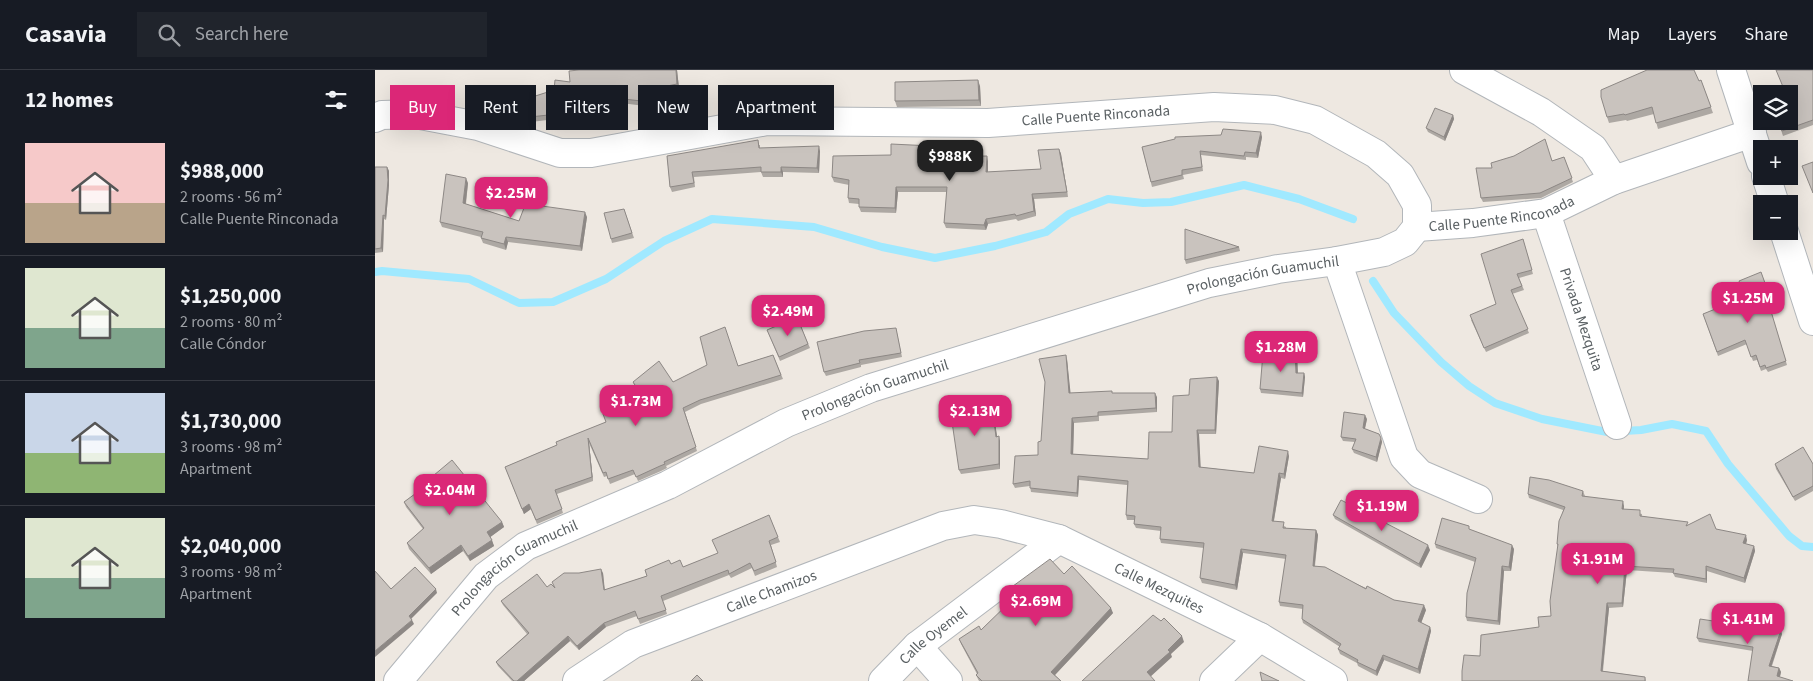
<!DOCTYPE html>
<meta charset="utf-8">
<style>
body{margin:0;font-family:"Source Sans 3",sans-serif;background:#20242c;color:#f1f3f6;height:100vh;display:flex;flex-direction:column;font-size:19px;white-space:nowrap}
*{box-sizing:border-box;margin:0}
p{font-size:16px;color:#9ea1a6}
.icon{flex:none;width:28px;height:28px;fill:none;stroke:currentColor;stroke-width:2;stroke-linecap:round;stroke-linejoin:round}
.map{position:relative;flex:1;overflow:hidden}
.sheet{display:flex;flex-direction:column;background:#171b24;width:375px}
.sheet>*{flex:none}
.top-card{position:absolute;left:15px;top:15px;width:475px;height:45px;display:flex;gap:10px}
.fabs{position:absolute;left:1378px;top:15px;display:grid;gap:10px}
.fabs a{display:grid;place-items:center;width:45px;height:45px;border-radius:0px;background:#171b24;box-shadow:0 5px 20px #0002;font-size:25px}
.price{position:absolute;translate:-50% -42px;padding:0 11px;border-radius:10px;background:#db2777;color:#fff;font-size:16px;line-height:32px;filter:drop-shadow(0 1px 2px #0008)}
.price::after{content:'';position:absolute;left:50%;top:30px;width:15px;height:11px;margin-left:-8px;background:inherit;clip-path:polygon(0 0,100% 0,50% 100%)}
.price.selected{background:#222;color:#fff}
ul{padding:0;list-style:none}
li{display:flex;align-items:center;gap:15px;height:125px;padding:0 25px}
li+li{border-top:1px solid #363941}
li span{display:grid;place-items:center;flex:none;width:140px;height:100px;border-radius:0px;color:#555}
li>.icon{margin-inline-start:auto}
span .icon{width:60px;height:60px;fill:#fffc;stroke-width:1}
li b{font-size:21px}
h2{display:flex;justify-content:space-between;align-items:center;height:60px;padding:0 25px;font-size:21px}
.pill{padding:0 18px;border-radius:0px;background:#171b24;box-shadow:0 5px 20px #0002;font-size:18px;line-height:45px}
.pill.selected{background:#db2777;color:#fff}
header{display:flex;align-items:center;gap:30px;box-sizing:border-box;height:70px;padding:0 25px;background:#171b24;border-bottom:1px solid #363941}
header strong{font-size:24px}
nav{display:flex;gap:28px;margin-inline-start:auto;font-size:18px}
.search{width:350px;height:45px;background:#20242c;display:flex;align-items:center;gap:12px;box-sizing:border-box;padding:0 18px;border-radius:0px;color:#9ea1a6;font-size:19px}
main{display:flex;flex:1;min-height:0}
.map>svg:first-child{display:block}
.lines{fill:none;stroke-linecap:round;stroke-linejoin:round}
.stream{stroke:#a0e9ff;stroke-width:8}
.minor-casing{stroke:#b2b6ba;stroke-width:30}
.minor{stroke:#fff;stroke-width:28}
.wall{fill:#ada8a3}
.shaded-wall{fill:#8d8885}
.building{fill:#c9c3be;stroke:#8d8885}
.labels{text-anchor:middle;dominant-baseline:central;stroke-width:4;stroke-linejoin:round;paint-order:stroke}
.street-label{font-size:15px;fill:#5a6063;stroke:#fff}
</style>
<header>
<strong>Casavia</strong>
<div class="search"><svg class="icon" aria-label="search" viewBox="0 0 24 24"><circle cx="10" cy="10" r="6"/><path d="M15 15l6 6"/></svg>Search here</div>
<nav><a>Map</a><a>Layers</a><a>Share</a></nav>
</header>
<main>
<section class="sheet">
<h2>12 homes<svg class="icon" aria-label="filters" viewBox="0 0 24 24"><path d="M4 7h16M4 17h16"/><circle cx="9" cy="7" r="2"/><circle cx="15" cy="17" r="2"/></svg></h2>
<ul>
<li><span style="background:linear-gradient(#f6c9c9 60%,#b9a48a 0)"><svg class="icon" aria-label="home" viewBox="0 0 24 24"><path d="M3 11l9-7 9 7M6 9v11h12V9"/></svg></span><div><b>$988,000</b><p>2 rooms · 56 m²</p><p>Calle Puente Rinconada</p></div></li>
<li><span style="background:linear-gradient(#dfe7d0 60%,#7fa58c 0)"><svg class="icon" aria-label="home" viewBox="0 0 24 24"><path d="M3 11l9-7 9 7M6 9v11h12V9"/></svg></span><div><b>$1,250,000</b><p>2 rooms · 80 m²</p><p>Calle Cóndor</p></div></li>
<li><span style="background:linear-gradient(#c9d6e8 60%,#8fb573 0)"><svg class="icon" aria-label="home" viewBox="0 0 24 24"><path d="M3 11l9-7 9 7M6 9v11h12V9"/></svg></span><div><b>$1,730,000</b><p>3 rooms · 98 m²</p><p>Apartment</p></div></li>
<li><span style="background:linear-gradient(#dfe7d0 60%,#7fa58c 0)"><svg class="icon" aria-label="home" viewBox="0 0 24 24"><path d="M3 11l9-7 9 7M6 9v11h12V9"/></svg></span><div><b>$2,040,000</b><p>3 rooms · 98 m²</p><p>Apartment</p></div></li>
</ul>
</section>
<div class="map">
<svg width="1438" height="611" viewBox="0 0 1438 611">
<rect width="100%" height="100%" fill="#eee8e1"/>
<g class="lines">
<path class="stream" d="M0,202L7,201L94,209L144,233L178,232L231,209L289,171L337,149L439,157L507,177L560,188L620,176L671,162L694,144L733,129L768,133L796,132L869,115L924,129L978,149
M998,211L1019,243L1066,292L1094,316L1120,333L1167,349L1232,362L1266,360L1297,354L1331,361L1353,394L1414,466L1427,476L1438,477"/>
<defs>
<g id="minor">
<path d="M1089,0L1166,42L1218,78L1239,110"/>
<path d="M1356,0L1386,92"/>
<path id="s1" d="M0,48L7,45L40,44L103,56L185,83H216L392,51L613,53L839,37L900,40L940,50L1001,84L1025,105L1042,135V157"/>
<path d="M1391,106L1400,134"/>
<path id="s2" d="M1171,143L1242,355"/>
<path id="s3" d="M1042,157L1098,153L1171,143L1239,110L1377,63"/>
<path d="M1409,161L1438,251"/>
<path d="M962,191L1029,387L1045,404L1103,429"/>
<path d="M542,576L573,611"/>
<path id="s4" d="M23,611L111,506L151,476L293,415L411,353L496,318L834,213L903,199L962,191L1009,182L1030,172L1042,157"/>
<path id="s5" d="M202,611L258,574L568,456L599,450L626,454L684,469L885,567L958,611"/>
<path id="s6" d="M508,611L542,576L684,469"/>
<path d="M839,611L885,567"/>
</g>
</defs>
<use href="#minor" class="minor-casing"/>
<use href="#minor" class="minor"/>
</g>
<path class="wall" d="M204,0H302L304,18L293,20V35L278,37L222,30L221,44L156,52L155,47L179,20L195,12Z
M1438,0V55L1408,66L1403,51H1414V24Z
M1326,10L1338,43L1283,59L1279,44L1252,51L1251,50L1234,53L1232,47Z
M605,16L606,36L522,37L520,31Z
M1078,45L1079,49L1070,71L1053,62L1051,58Z
M887,67L883,88L871,87V90L826,85L828,101L808,105L809,109L777,117L767,77Z
M385,75V78L445,81L444,103L408,102V107H388L386,102L319,107L320,117L297,122L295,117L292,86Z
M684,79L686,84L693,127L659,129L661,146L643,151L641,149L613,154L611,160L571,158L569,153L572,122H523L521,143L486,142L484,137V134L474,133L473,128L474,115L459,112L457,107L516,85L559,81L558,87L613,91V102L666,99Z
M1189,87L1198,112L1166,128L1108,132L1106,128L1117,98L1177,91Z
M0,97H12L14,101V115L11,150L9,149L8,182L0,183Z
M93,113L91,134L144,151L167,136L212,147L207,181L133,172L131,180L108,173L106,168V167L67,157L65,152Z
M249,139L259,168L237,173L236,169Z
M1148,169L1158,204L1144,208L1149,220L1137,224L1154,263L1111,282L1096,250L1121,234Z
M864,177L865,181L811,194L810,190Z
M1386,202L1397,231L1393,232L1412,295L1393,302L1391,299L1386,301L1382,290L1378,291L1372,274L1343,286L1328,244L1370,227Z
M422,247L435,278L405,291L392,260Z
M521,258L527,287L486,295V297L451,306L449,302Z
M920,281L922,285L923,303H929L930,307L928,327L886,323L885,319Z
M398,285L408,309L326,334L310,342L322,381L291,396L292,398L286,401L263,411L260,404L235,414L232,406L229,407L214,373L218,411L182,424L188,443L162,454L156,439L149,444L130,397L182,375L231,352L240,339L252,326L261,319L258,312H298L363,296Z
M692,289L695,323H738L782,327V342L724,346V351L699,353L698,384L773,389L797,362L814,325L844,311L841,364H824L825,397L879,403L914,386L910,409L906,408L899,451L911,457V458L941,460L943,465L940,496L1019,530L1051,540L1046,553L1055,557L1056,561L1045,604L1009,590L1002,606L983,596L982,593L965,584L963,579L965,577L928,553L927,549L928,539L905,536L904,532L911,489L868,483L862,520L827,513L825,508L829,478L786,473L785,469L786,461L761,458L759,454V450H752L751,445L752,415L704,410L703,427L656,422L655,416L640,418L638,414L663,385L666,371Z
M618,340L622,367L625,371V399L586,404L584,400Z
M992,349L990,359L1004,364L1007,372L1002,392L979,383L977,379L980,372L968,371L966,367Z
M1400,394H1438V421L1420,431L1401,399Z
M46,416L127,452L129,457L115,467L119,476L95,491L88,481L56,504L34,479L32,473L48,459L31,437L29,432L47,419Z
M1208,421L1210,426L1249,436V440L1267,444V446L1314,455L1341,459L1372,470L1371,474L1379,476L1380,481L1370,513L1332,501V513L1300,507L1298,503L1252,500L1248,537L1234,538L1228,601L1270,607L1271,611L1105,586L1164,557L1176,546L1183,478L1182,474L1188,440L1154,428L1153,424Z
M394,445L405,472L396,475L402,497L380,506L377,498L356,508L354,505L288,531L292,544L265,554L262,546L231,557L204,580L195,571L149,611H137L123,596L121,592L152,564L128,535L126,531L172,517L179,518L228,503L230,520L272,506L296,494L308,497L343,484Z
M958,445L1055,480L1046,498L960,449Z
M1096,460L1139,479L1136,501H1129L1125,555L1092,551L1091,547L1100,492L1061,478L1060,474Z
M689,504L738,543L680,605L686,611H604L601,605L602,604L586,574L584,569L606,560L640,528L636,524L634,519Z
M1407,564L1397,596L1404,598L1406,602L1405,607L1373,611L1378,581L1324,572L1322,568Z"/>
<path class="shaded-wall" d="M301,0H302L304,18L302,14Z
M603,10L605,16L606,36L604,30Z
M292,16L293,20V35L291,31Z
M220,26L222,30L221,44L219,40Z
M1078,45L1079,49L1070,71L1069,67Z
M886,62L887,67L883,88L881,83Z
M444,76L445,81L444,103L442,98Z
M557,76L559,81L557,92L555,87Z
M684,79L686,84L693,127L692,122Z
M612,86L613,91V107L611,102Z
M12,97L14,101V115L11,150L10,146Z
M406,97L408,102V107L406,102Z
M91,108L93,113L90,139L88,133Z
M521,117L523,122L521,143L520,138Z
M657,124L659,129L661,146L659,141Z
M210,142L212,147L207,181L205,176Z
M8,145L9,149L8,182L6,178Z
M611,149L613,154L611,160L609,155Z
M131,167L133,172L131,180L129,174Z
M920,281L922,285L923,307L921,303Z
M691,285L692,289L696,327L694,323Z
M929,303L930,307L928,327L927,323Z
M842,307L844,311L841,364L840,360Z
M780,323L782,327V342L781,338Z
M617,335L618,340L623,372L621,367Z
M990,345L992,349L989,362L988,358Z
M697,348L699,353L698,388L696,384Z
M822,360L824,364L826,402L824,397Z
M624,366L625,371V399L624,394Z
M213,368L214,373L218,411L217,407Z
M1006,368L1007,372L1002,392L1001,387Z
M913,381L914,386L910,409L909,404Z
M904,403L906,408L898,455L897,451Z
M703,406L704,410L703,427L702,423Z
M1248,431L1249,436L1248,444L1247,439Z
M154,434L156,439L149,444L147,439Z
M127,452L129,457L114,468L112,462Z
M941,460L943,465L939,500L938,496Z
M1371,465L1372,470L1370,477L1368,473Z
M117,470L119,476L95,491L93,486Z
M86,475L88,481L56,504L54,498Z
M1053,475L1055,480L1046,498L1044,494Z
M1137,475L1139,479L1136,501L1134,497Z
M1379,476L1380,481L1370,513L1369,508Z
M866,479L868,483L862,520L860,515Z
M1127,496L1129,501L1125,555L1123,551Z
M1250,496L1252,500L1248,537L1247,533Z
M1331,496L1332,501V513L1331,509Z
M226,499L228,503L230,525L229,520Z
M61,519L62,523L35,550L34,546Z
M1232,533L1234,538L1227,605L1226,601Z
M1049,535L1051,540L1045,556L1043,551Z
M736,538L738,543L678,607L676,602Z
M37,550L39,554L0,587V581Z
M229,553L231,557L204,580L202,576Z
M1055,557L1056,561L1045,604L1043,599Z
M1406,560L1407,564L1395,600L1394,596Z
M193,566L195,571L149,611H142Z
M807,566L809,572L796,584L797,587L774,608L772,602Z
M1008,585L1009,590L1002,606L1001,601Z
M1404,598L1406,602L1404,610L1402,606Z"/>
<path class="building" d="M204,0H301L302,14L292,16L291,31L276,32L220,26L219,40L155,47L151,29L179,20L180,10L195,12L194,1Z
M1272,0H1319L1324,11L1326,10L1336,37L1281,53L1277,37L1250,45L1249,44L1232,47L1226,27V20Z
M1401,0H1438V50L1407,61L1403,51H1414V24H1411Z
M603,10L604,30L520,31V12Z
M1060,38L1078,45L1069,67L1051,58Z
M848,59L886,62L881,83L870,82L869,86L825,81L827,97L807,100V105L776,112L767,77L800,69V67L846,65Z
M1170,69L1177,91L1189,87L1197,108L1165,123L1106,128L1101,98H1117L1116,93L1139,86Z
M383,70L384,78L444,76L442,98L406,97V102H386V97L317,102L319,113L295,117L292,86Z
M516,74L557,76L555,87L612,86L611,102L666,99L663,80L684,79L692,122L657,124L659,141L641,146L640,144L611,149L609,155L569,153L572,117H521L520,138L484,137V129L473,128L474,110L457,107L458,86L516,85Z
M1438,92V123L1427,96Z
M0,97H12L13,110L10,146L8,145L6,178L0,179Z
M71,104L91,108L88,133L144,151L152,130L167,136L210,142L205,176L131,167L129,174L106,168L108,162L65,152Z
M249,139L257,163L236,169L229,143Z
M810,159L864,177L810,190Z
M1148,169L1157,200L1142,204L1147,216L1136,220L1153,259L1109,278L1095,245L1121,234L1106,184Z
M1386,202L1395,227L1392,228L1411,291L1391,298L1390,295L1385,297L1381,285L1376,287L1370,270L1342,282L1328,244L1370,227L1364,211Z
M422,247L433,274L404,287L392,260Z
M350,257L363,296L398,285L406,305L325,330L308,338L321,377L289,392L290,394L285,396L261,407L258,400L233,409L231,402L228,403L213,368L217,407L180,420L187,439L161,450L154,434L147,439L130,397L182,375L181,372L231,352L228,344L240,339L237,331L252,326L251,323L262,318L258,312L284,291L298,312L332,295L325,267Z
M521,258L526,283L484,290L485,293L449,302L442,272L489,261Z
M920,281L921,303H929L927,323L885,319L888,283Z
M691,285L694,323L737,321V323H780L781,338L723,342V346L697,348L696,384L773,389L774,362H797L798,326L814,325L815,309L842,307L840,360H822L824,397L879,403L884,376L913,381L909,404L904,403L897,451L909,452L908,458L941,460L938,496L950,497L991,519L992,516L1019,530L1049,535L1043,551L1055,557L1043,599L1008,585L1001,601L982,592L983,590L963,579L966,574L927,549L928,535L904,532L911,485L866,479L860,515L825,508L829,473L785,469L786,457L759,454L760,446L751,445L753,411L703,406L702,423L655,418V411L638,414L640,386L663,385V372L666,371L670,312L664,289Z
M617,335L621,367L624,366V394L584,400L575,338Z
M969,342L990,345L988,358L1004,364L1006,368L1001,387L977,379L981,369L966,367Z
M1428,377L1438,394V416L1418,427L1400,394Z
M77,390L127,452L112,462L117,470L93,486L86,475L54,498L32,473L49,458L29,432L48,418L46,416Z
M1155,407L1174,410L1208,421L1207,426L1248,431L1247,439L1265,440V446L1313,452L1311,456L1335,444L1341,459L1371,465L1368,473L1379,476L1369,508L1331,496V509L1298,503L1299,499L1250,496L1247,533H1232L1226,601L1270,607V611H1087V601L1089,585L1105,586L1106,565L1164,557L1163,547L1176,546L1175,531L1183,474H1182L1184,451L1190,437L1153,424Z
M966,430L1053,475L1044,494L958,445Z
M394,445L403,467L394,471L401,492L379,501L375,493L354,504L353,500L286,526L291,540L263,549L260,541L229,553L202,576L193,566L142,611H139L121,592L154,563L126,531L162,504L172,517L176,514L180,518L177,512L189,503H204L226,499L229,520L272,506L270,500L294,490L296,494L305,490L308,497L343,483L337,470Z
M1067,448L1094,456V459L1137,475L1134,497L1127,496L1123,551L1091,547L1092,523L1101,488L1060,474Z
M675,489L689,504L697,496L736,538L676,602L686,611H607L601,605L603,603L584,569L604,556L606,560L641,526L634,519Z
M40,497L61,519L34,546L37,550L0,581V501L16,519Z
M778,545L786,551L789,548L807,566L793,580L795,582L772,602L780,611H707Z
M1325,549L1378,557L1380,551L1406,560L1394,596L1404,598L1402,606L1418,611H1373L1378,577L1322,568Z
M885,602L904,611H887Z
M322,605L328,611H316Z"/>
<g class="labels">
<g class="street-label">
<text stroke="none"><textPath href="#s1" startOffset="730">Calle Puente Rinconada</textPath></text>
<text stroke="none"><textPath href="#s3" startOffset="86">Calle Puente Rinconada</textPath></text>
<text stroke="none"><textPath href="#s4" startOffset="975">Prolongación Guamuchil</textPath></text>
<text stroke="none"><textPath href="#s2" startOffset="112">Privada Mezquita</textPath></text>
<text stroke="none"><textPath href="#s4" startOffset="570">Prolongación Guamuchil</textPath></text>
<text stroke="none"><textPath href="#s4" startOffset="165">Prolongación Guamuchil</textPath></text>
<text stroke="none"><textPath href="#s5" startOffset="629">Calle Mezquites</textPath></text>
<text stroke="none"><textPath href="#s5" startOffset="215">Calle Chamizos</textPath></text>
<text stroke="none"><textPath href="#s6" startOffset="68">Calle Oyemel</textPath></text>
</g>
</g>
</svg>
<div class="fabs">
<a><svg class="icon" aria-label="layers" viewBox="0 0 24 24"><path d="M12 4l9 5-9 5-9-5zM3 14l9 5 9-5"/></svg></a>
<a>+</a>
<a>−</a>
</div>
<b class="price selected" style="left:575px;top:112px">$988K</b>
<b class="price" style="left:136px;top:149px">$2.25M</b>
<b class="price" style="left:1373px;top:254px">$1.25M</b>
<b class="price" style="left:413px;top:267px">$2.49M</b>
<b class="price" style="left:906px;top:303px">$1.28M</b>
<b class="price" style="left:261px;top:357px">$1.73M</b>
<b class="price" style="left:600px;top:367px">$2.13M</b>
<b class="price" style="left:75px;top:446px">$2.04M</b>
<b class="price" style="left:1007px;top:462px">$1.19M</b>
<b class="price" style="left:1223px;top:515px">$1.91M</b>
<b class="price" style="left:661px;top:557px">$2.69M</b>
<b class="price" style="left:1373px;top:575px">$1.41M</b>
<div class="top-card">
<a class="pill selected">Buy</a>
<a class="pill">Rent</a>
<a class="pill">Filters</a>
<a class="pill">New</a>
<a class="pill">Apartment</a>
</div>
</div>
</main>
